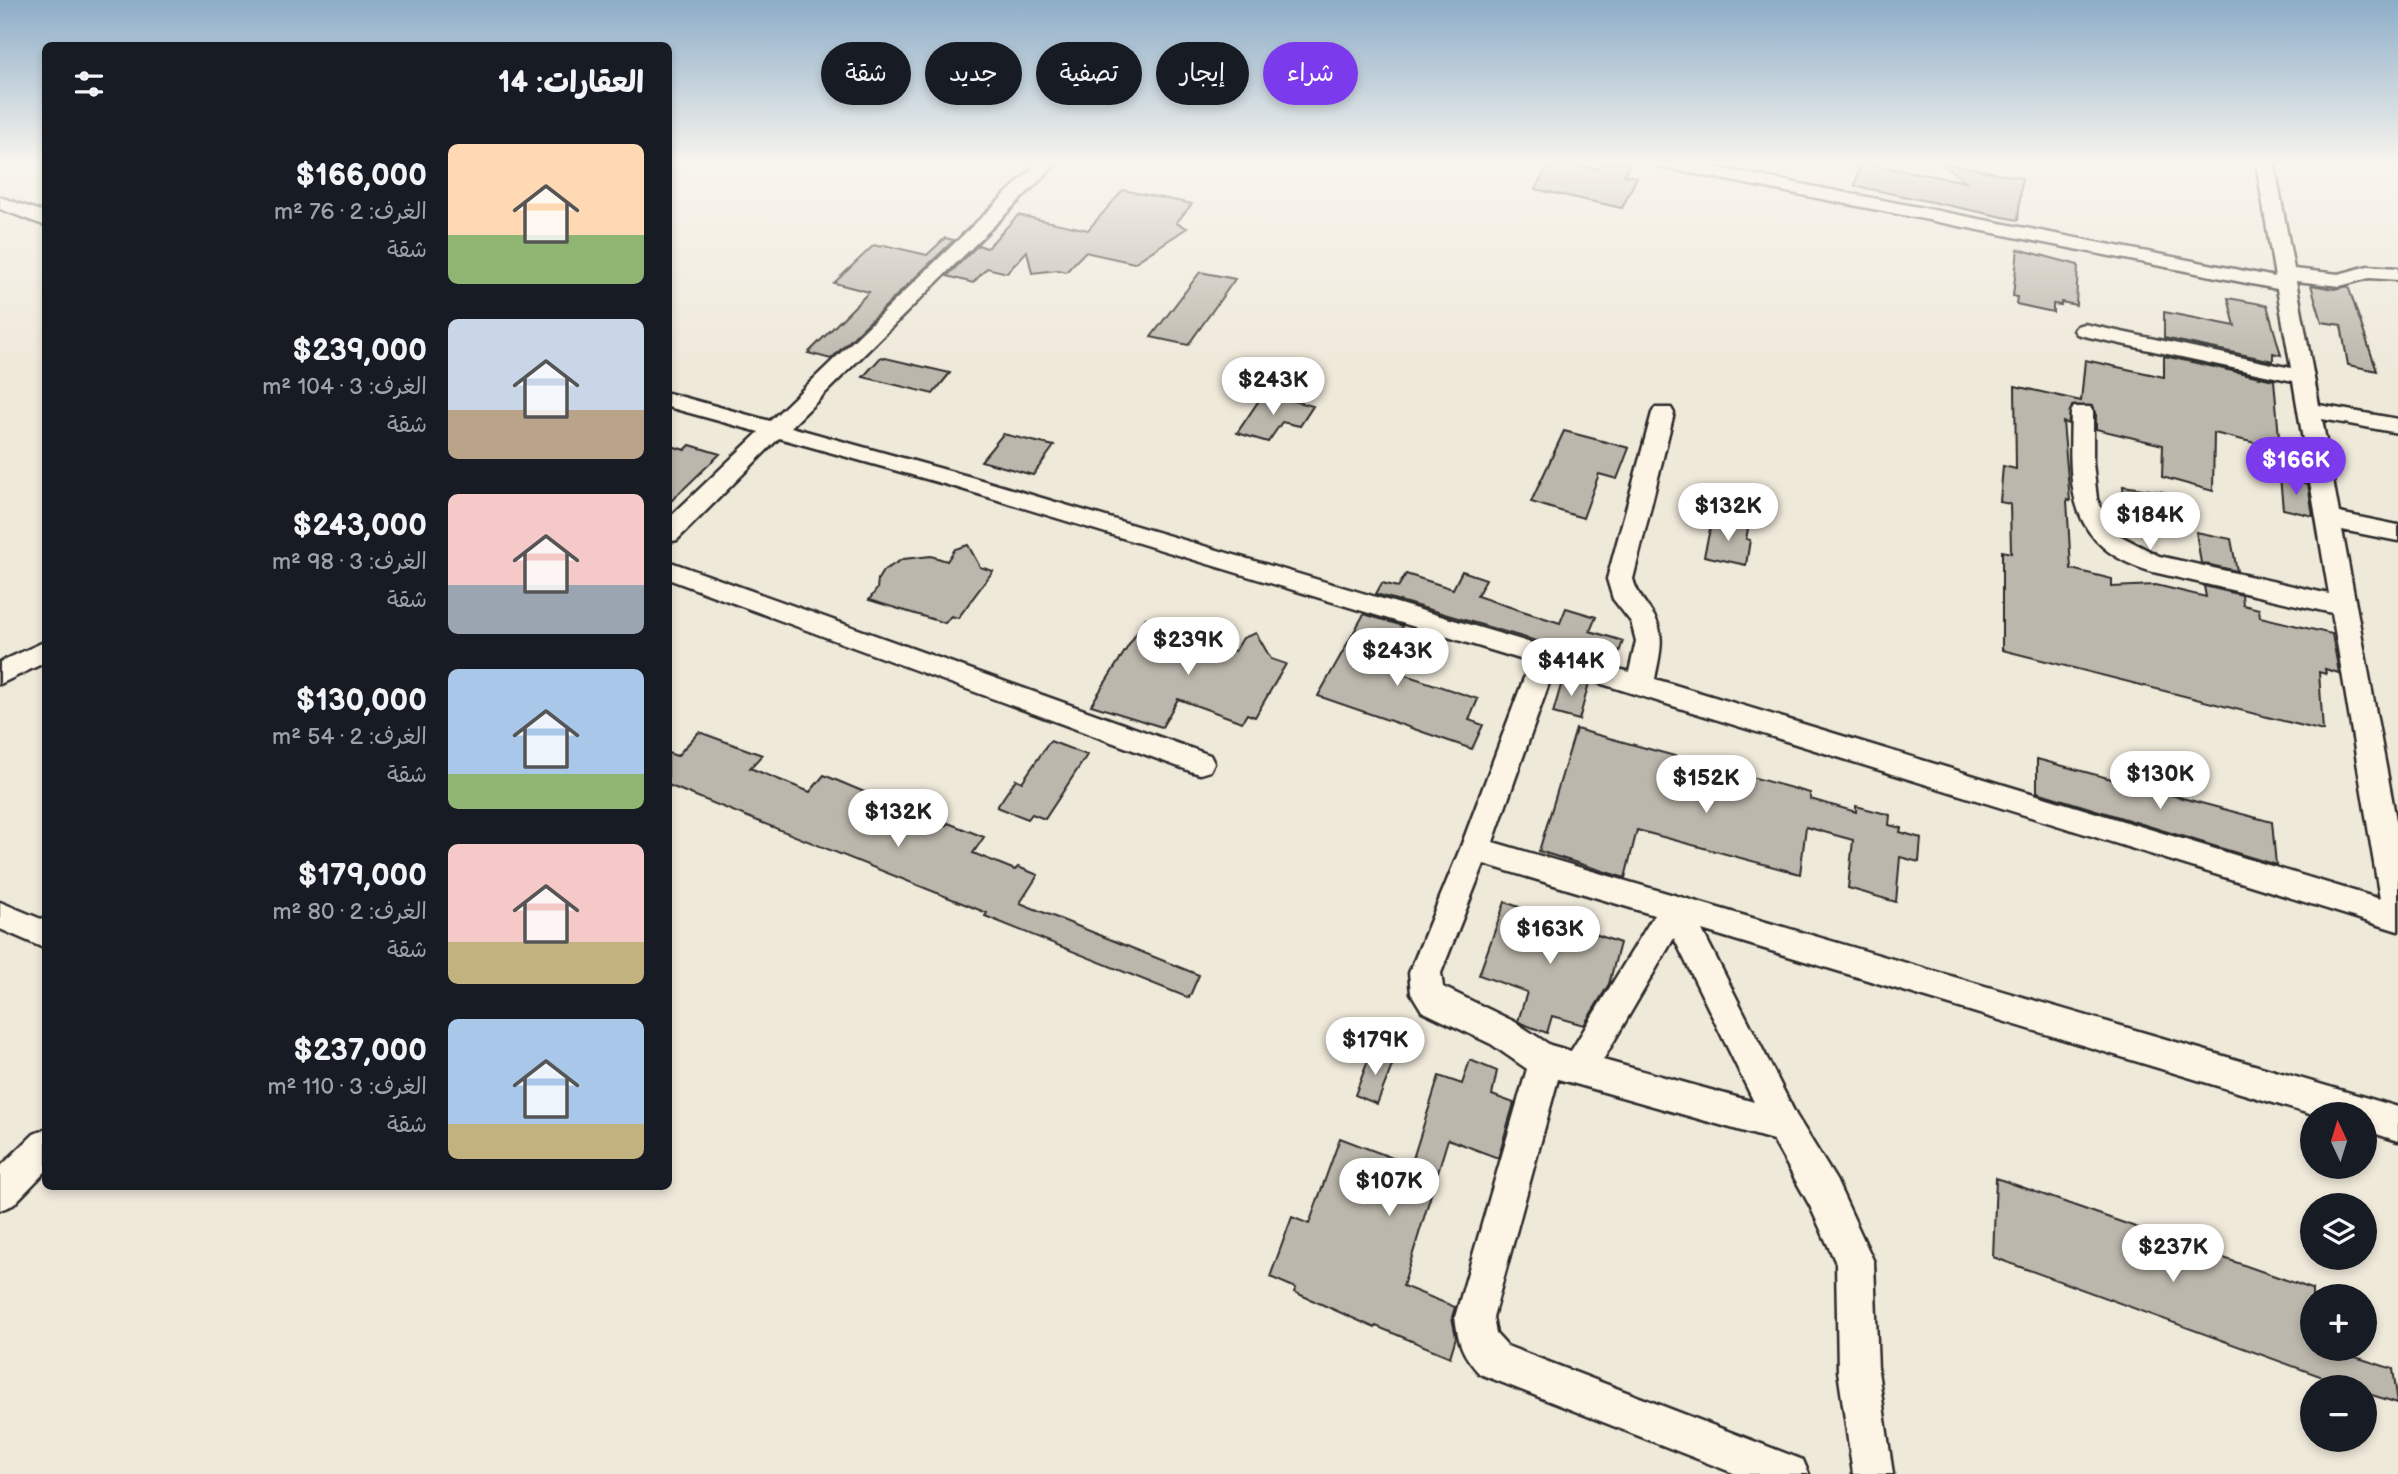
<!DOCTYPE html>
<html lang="ar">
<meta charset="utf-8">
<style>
body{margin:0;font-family:"Balsamiq Sans","Playpen Sans Arabic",sans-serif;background:#242831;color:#f1f3f6;direction:rtl;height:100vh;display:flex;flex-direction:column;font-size:26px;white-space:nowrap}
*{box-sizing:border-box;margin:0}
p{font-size:23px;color:#9ea1a6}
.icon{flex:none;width:38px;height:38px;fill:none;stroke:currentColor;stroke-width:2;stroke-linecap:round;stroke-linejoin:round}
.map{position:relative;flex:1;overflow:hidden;direction:ltr}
.details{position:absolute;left:42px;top:42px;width:630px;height:1148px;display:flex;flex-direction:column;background:#171b24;border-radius:10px;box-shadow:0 4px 10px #0003;direction:rtl}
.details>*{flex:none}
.hud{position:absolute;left:693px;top:42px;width:665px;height:63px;direction:rtl;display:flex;gap:14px}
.needle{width:46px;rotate:356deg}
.fabs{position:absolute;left:2300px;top:1102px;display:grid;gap:14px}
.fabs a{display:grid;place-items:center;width:77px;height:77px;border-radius:50%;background:#171b24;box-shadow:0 4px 10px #0003;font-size:35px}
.price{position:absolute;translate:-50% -60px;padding:0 16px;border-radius:24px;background:#fff;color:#222;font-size:23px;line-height:46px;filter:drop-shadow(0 2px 4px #0008)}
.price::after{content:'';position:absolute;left:50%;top:42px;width:21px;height:16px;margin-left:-10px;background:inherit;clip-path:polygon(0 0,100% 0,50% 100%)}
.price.current{background:#7c3aed;color:#fff}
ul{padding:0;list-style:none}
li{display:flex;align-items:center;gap:21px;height:175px;padding:0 28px}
li span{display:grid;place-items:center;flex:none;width:196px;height:140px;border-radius:10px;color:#555}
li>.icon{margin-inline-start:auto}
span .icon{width:84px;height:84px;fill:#fffc;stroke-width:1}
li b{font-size:30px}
h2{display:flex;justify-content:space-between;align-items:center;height:84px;padding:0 28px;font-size:30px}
.chip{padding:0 24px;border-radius:32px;background:#171b24;box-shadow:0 4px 10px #0003;font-size:24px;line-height:63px}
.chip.current{background:#7c3aed;color:#fff}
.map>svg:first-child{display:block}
.building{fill:#bcb7ac;stroke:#2b2b2b;stroke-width:2}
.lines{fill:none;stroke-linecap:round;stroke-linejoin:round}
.minor-casing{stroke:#2b2b2b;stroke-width:5}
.minor{fill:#fcf5e5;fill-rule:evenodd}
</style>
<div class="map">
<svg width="2398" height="1474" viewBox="0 0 2398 1474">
<rect width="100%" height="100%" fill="#efe9da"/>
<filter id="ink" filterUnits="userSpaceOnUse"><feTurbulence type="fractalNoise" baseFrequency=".0143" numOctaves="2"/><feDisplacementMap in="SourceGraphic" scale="14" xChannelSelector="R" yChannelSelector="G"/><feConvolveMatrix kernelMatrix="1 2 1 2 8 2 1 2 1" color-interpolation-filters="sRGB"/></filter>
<g filter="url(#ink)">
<path class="building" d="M1550,162L1598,169L1602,162H1631L1624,175L1637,177L1622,208L1535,189Z
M1939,162L2022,178L2018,220L1855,186L1860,163L1967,182Z
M1123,190L1192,204L1176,223L1187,228L1134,263L1085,252L1066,272L1058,270L1032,273L1027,251L1007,273L987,268L973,283L947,276L978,245L987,248L1018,215L1088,230Z
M945,238L954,240L831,359L808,353L869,292L834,283L874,245L881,247L884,245L927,255Z
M2018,249L2078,265L2076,305L2061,302V305L2053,304V312L2016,304L2017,297L2013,296Z
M1200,272L1235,279L1188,345L1151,337Z
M2311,285L2334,289L2348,286L2377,371L2348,365L2341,325L2322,322Z
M2228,298L2267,305L2281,355L2273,353V361L2164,338V312L2235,326Z
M2164,356L2274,380L2280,449L2214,433L2213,491L2162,477L2163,445L2096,429V412L2092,406H2072L2068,424L2063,422L2070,501L2067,500L2071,569L2112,579V587L2156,585L2206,597L2204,586L2242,595L2243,605L2259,609L2260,617L2332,634L2339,673L2325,669L2326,674L2319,672L2323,731L2002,650V551L2011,553L2010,504L2000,502L2003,466L2016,469L2015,386L2081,401L2085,360L2164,377Z
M881,357L950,373L933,394L863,377Z
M1264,393L1313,406L1300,426L1282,422L1268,442L1237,433Z
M1564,431L1629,448L1617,479L1599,474L1583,518L1531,502Z
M1003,434L1054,446L1033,475L981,461Z
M668,445L685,450L690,445L720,454L668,504Z
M2280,477L2308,484L2313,516L2283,509Z
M2123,486L2163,492L2167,520L2125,509Z
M1712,520L1748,529L1746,539L1750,540L1746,565L1704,556Z
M2196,532L2231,539L2237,571L2201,563Z
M968,545L980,567L993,571L958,618L951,616L945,623L869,600L877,589L878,579L883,571L903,559L931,556L947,561L955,549Z
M1462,571L1486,579L1477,596L1507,606L1560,623L1566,608L1596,617L1590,631L1623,641L1615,664L1376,594L1382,583L1398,587L1406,574L1453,589Z
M1364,614L1403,626L1381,667L1478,699L1469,720L1483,725L1472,749L1318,696Z
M1146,618L1172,626L1163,641L1218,645L1235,651L1243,638L1256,633L1271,659L1286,664L1255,717L1247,714L1242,722L1178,699L1162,727L1091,705Z
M1564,675L1589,683L1579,720L1553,713Z
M1576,729L1810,793V799L1856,812V806L1890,815L1889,825L1901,828L1900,832L1921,838L1919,862L1900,857L1896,902L1848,888L1853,840L1806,827L1800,874L1637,830L1625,878L1539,851Z
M699,732L762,755L750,768L810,792L824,775L945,826L948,823L984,837L973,853L1015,870L1018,867L1038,875L1020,903L1199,975L1189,998L985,916L987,913L668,785V753L677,756Z
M1050,741L1087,755L1045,819L1032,814L1028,819L997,807L1016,779L1022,782Z
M2037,759L2272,822L2276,865L2037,792Z
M1505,902L1620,943L1609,984L1584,1025L1552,1016L1547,1033L1523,1024L1518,1021L1527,992L1479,975Z
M1372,1050L1395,1058L1377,1104L1355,1095Z
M1470,1060L1497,1071L1492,1095L1514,1103L1498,1158L1448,1139L1403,1286L1455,1307L1452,1317L1456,1337L1450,1357L1376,1326L1375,1328L1294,1292L1296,1288L1270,1277L1292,1217L1309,1224L1340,1138L1411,1165L1439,1076L1462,1084Z
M1996,1178L2312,1289V1349H2351L2352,1356L2393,1369L2398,1403L2368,1394L2364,1388H2353L1993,1257Z"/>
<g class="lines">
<defs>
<path id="minor" d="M1039,162H1058L791,427L971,477L1629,672L1636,641L1631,622L1613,599L1607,579L1652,413L1655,408H1671L1674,413L1633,579C1637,594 1644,601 1652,613C1667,634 1659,657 1655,679L2380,899L2332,613L2153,572C2066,547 2069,488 2071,412L2074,407H2090L2093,412V463L2097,499L2108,524L2119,535L2159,556L2329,594L2293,381L2084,336L2077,334L2074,330L2077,326L2084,324L2291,368L2277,289L1660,167L1651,162H1688L2275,277L2256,162H2274L2294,269L2339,274L2368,266L2398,268V280L2369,278L2340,286L2296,281L2319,405L2398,419V433L2322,419L2339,513L2398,525V541L2342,530L2398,831V931L1554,669L1493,842L2398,1107V1141L2364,1130V1115H2313L1702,930L1796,1115L1836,1180L1874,1262L1878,1371L1893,1474H1853L1838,1371L1836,1263L1810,1206L1773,1140L1558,1079L1493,1317L1496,1334L1507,1346L1803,1460L1809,1474H1736L1480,1374C1461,1353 1459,1344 1455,1317L1527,1069L1491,1044L1422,1011L1411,993L1409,973L1460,849L1530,662L955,487L779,438L677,540L668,542V519L759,432L668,407V393L770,421ZM1484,864L1654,915L1571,1051L1550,1045L1515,1022L1443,987L1441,973ZM1674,938L1754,1102L1603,1060Z
M0,197L46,213V226L0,209Z
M668,561L1210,755L1214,763L1210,771L1200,774L1190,771L668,579Z
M46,641V662L0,684V662Z
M0,902L46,921V949L0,929Z
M46,1129V1171L13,1205L0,1210V1167L34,1134Z"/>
</defs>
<use href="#minor" class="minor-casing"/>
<use href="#minor" class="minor"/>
</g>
</g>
<linearGradient id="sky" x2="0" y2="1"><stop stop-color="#8dadc8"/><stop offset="0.44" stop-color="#f8f5ee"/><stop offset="1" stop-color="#f8f5ee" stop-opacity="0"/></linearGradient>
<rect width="2398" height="369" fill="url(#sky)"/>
</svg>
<div class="fabs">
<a><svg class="needle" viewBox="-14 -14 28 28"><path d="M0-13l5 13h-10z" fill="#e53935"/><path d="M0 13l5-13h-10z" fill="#9ea1a6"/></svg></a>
<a><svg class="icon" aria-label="layers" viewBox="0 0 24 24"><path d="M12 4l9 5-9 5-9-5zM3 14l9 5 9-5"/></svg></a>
<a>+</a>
<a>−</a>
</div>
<b class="price" style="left:1273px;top:417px">$243K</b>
<b class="price current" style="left:2296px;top:497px">$166K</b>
<b class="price" style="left:1728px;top:543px">$132K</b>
<b class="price" style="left:2150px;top:552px">$184K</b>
<b class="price" style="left:1188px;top:677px">$239K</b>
<b class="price" style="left:1397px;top:688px">$243K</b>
<b class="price" style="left:1571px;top:698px">$414K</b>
<b class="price" style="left:2160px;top:811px">$130K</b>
<b class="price" style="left:1706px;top:815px">$152K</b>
<b class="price" style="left:898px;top:849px">$132K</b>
<b class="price" style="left:1550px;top:966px">$163K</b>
<b class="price" style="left:1375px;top:1077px">$179K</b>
<b class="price" style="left:1389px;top:1218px">$107K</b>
<b class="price" style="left:2173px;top:1284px">$237K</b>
<div class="hud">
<a class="chip current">شراء</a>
<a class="chip">إيجار</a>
<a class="chip">تصفية</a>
<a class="chip">جديد</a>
<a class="chip">شقة</a>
</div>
<section class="details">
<h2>العقارات: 14<svg class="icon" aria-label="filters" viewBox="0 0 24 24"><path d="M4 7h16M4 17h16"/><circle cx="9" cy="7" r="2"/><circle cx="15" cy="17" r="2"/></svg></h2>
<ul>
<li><span style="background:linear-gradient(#ffd9b3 65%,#8fb573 0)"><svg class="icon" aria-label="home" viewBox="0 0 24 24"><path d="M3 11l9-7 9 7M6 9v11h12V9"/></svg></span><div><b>$166,000</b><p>الغرف: 2 · 76 m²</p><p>شقة</p></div></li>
<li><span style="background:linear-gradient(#c9d6e8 65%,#b9a48a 0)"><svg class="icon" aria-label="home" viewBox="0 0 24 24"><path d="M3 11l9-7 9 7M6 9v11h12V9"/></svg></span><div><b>$239,000</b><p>الغرف: 3 · 104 m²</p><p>شقة</p></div></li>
<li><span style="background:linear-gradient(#f6c9c9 65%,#9aa5b1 0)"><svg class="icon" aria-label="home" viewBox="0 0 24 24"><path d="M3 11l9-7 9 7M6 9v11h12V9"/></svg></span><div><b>$243,000</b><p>الغرف: 3 · 98 m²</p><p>شقة</p></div></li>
<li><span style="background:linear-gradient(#a9c7e8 75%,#8fb573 0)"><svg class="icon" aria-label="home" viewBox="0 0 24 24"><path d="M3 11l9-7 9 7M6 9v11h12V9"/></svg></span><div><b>$130,000</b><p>الغرف: 2 · 54 m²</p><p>شقة</p></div></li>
<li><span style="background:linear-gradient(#f6c9c9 70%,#c2b280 0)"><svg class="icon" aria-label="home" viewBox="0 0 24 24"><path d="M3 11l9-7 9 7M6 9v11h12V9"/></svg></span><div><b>$179,000</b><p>الغرف: 2 · 80 m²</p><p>شقة</p></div></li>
<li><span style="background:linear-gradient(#a9c7e8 75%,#c2b280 0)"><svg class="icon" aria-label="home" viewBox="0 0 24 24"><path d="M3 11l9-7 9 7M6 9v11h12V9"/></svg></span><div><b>$237,000</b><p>الغرف: 3 · 110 m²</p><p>شقة</p></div></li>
</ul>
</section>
</div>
